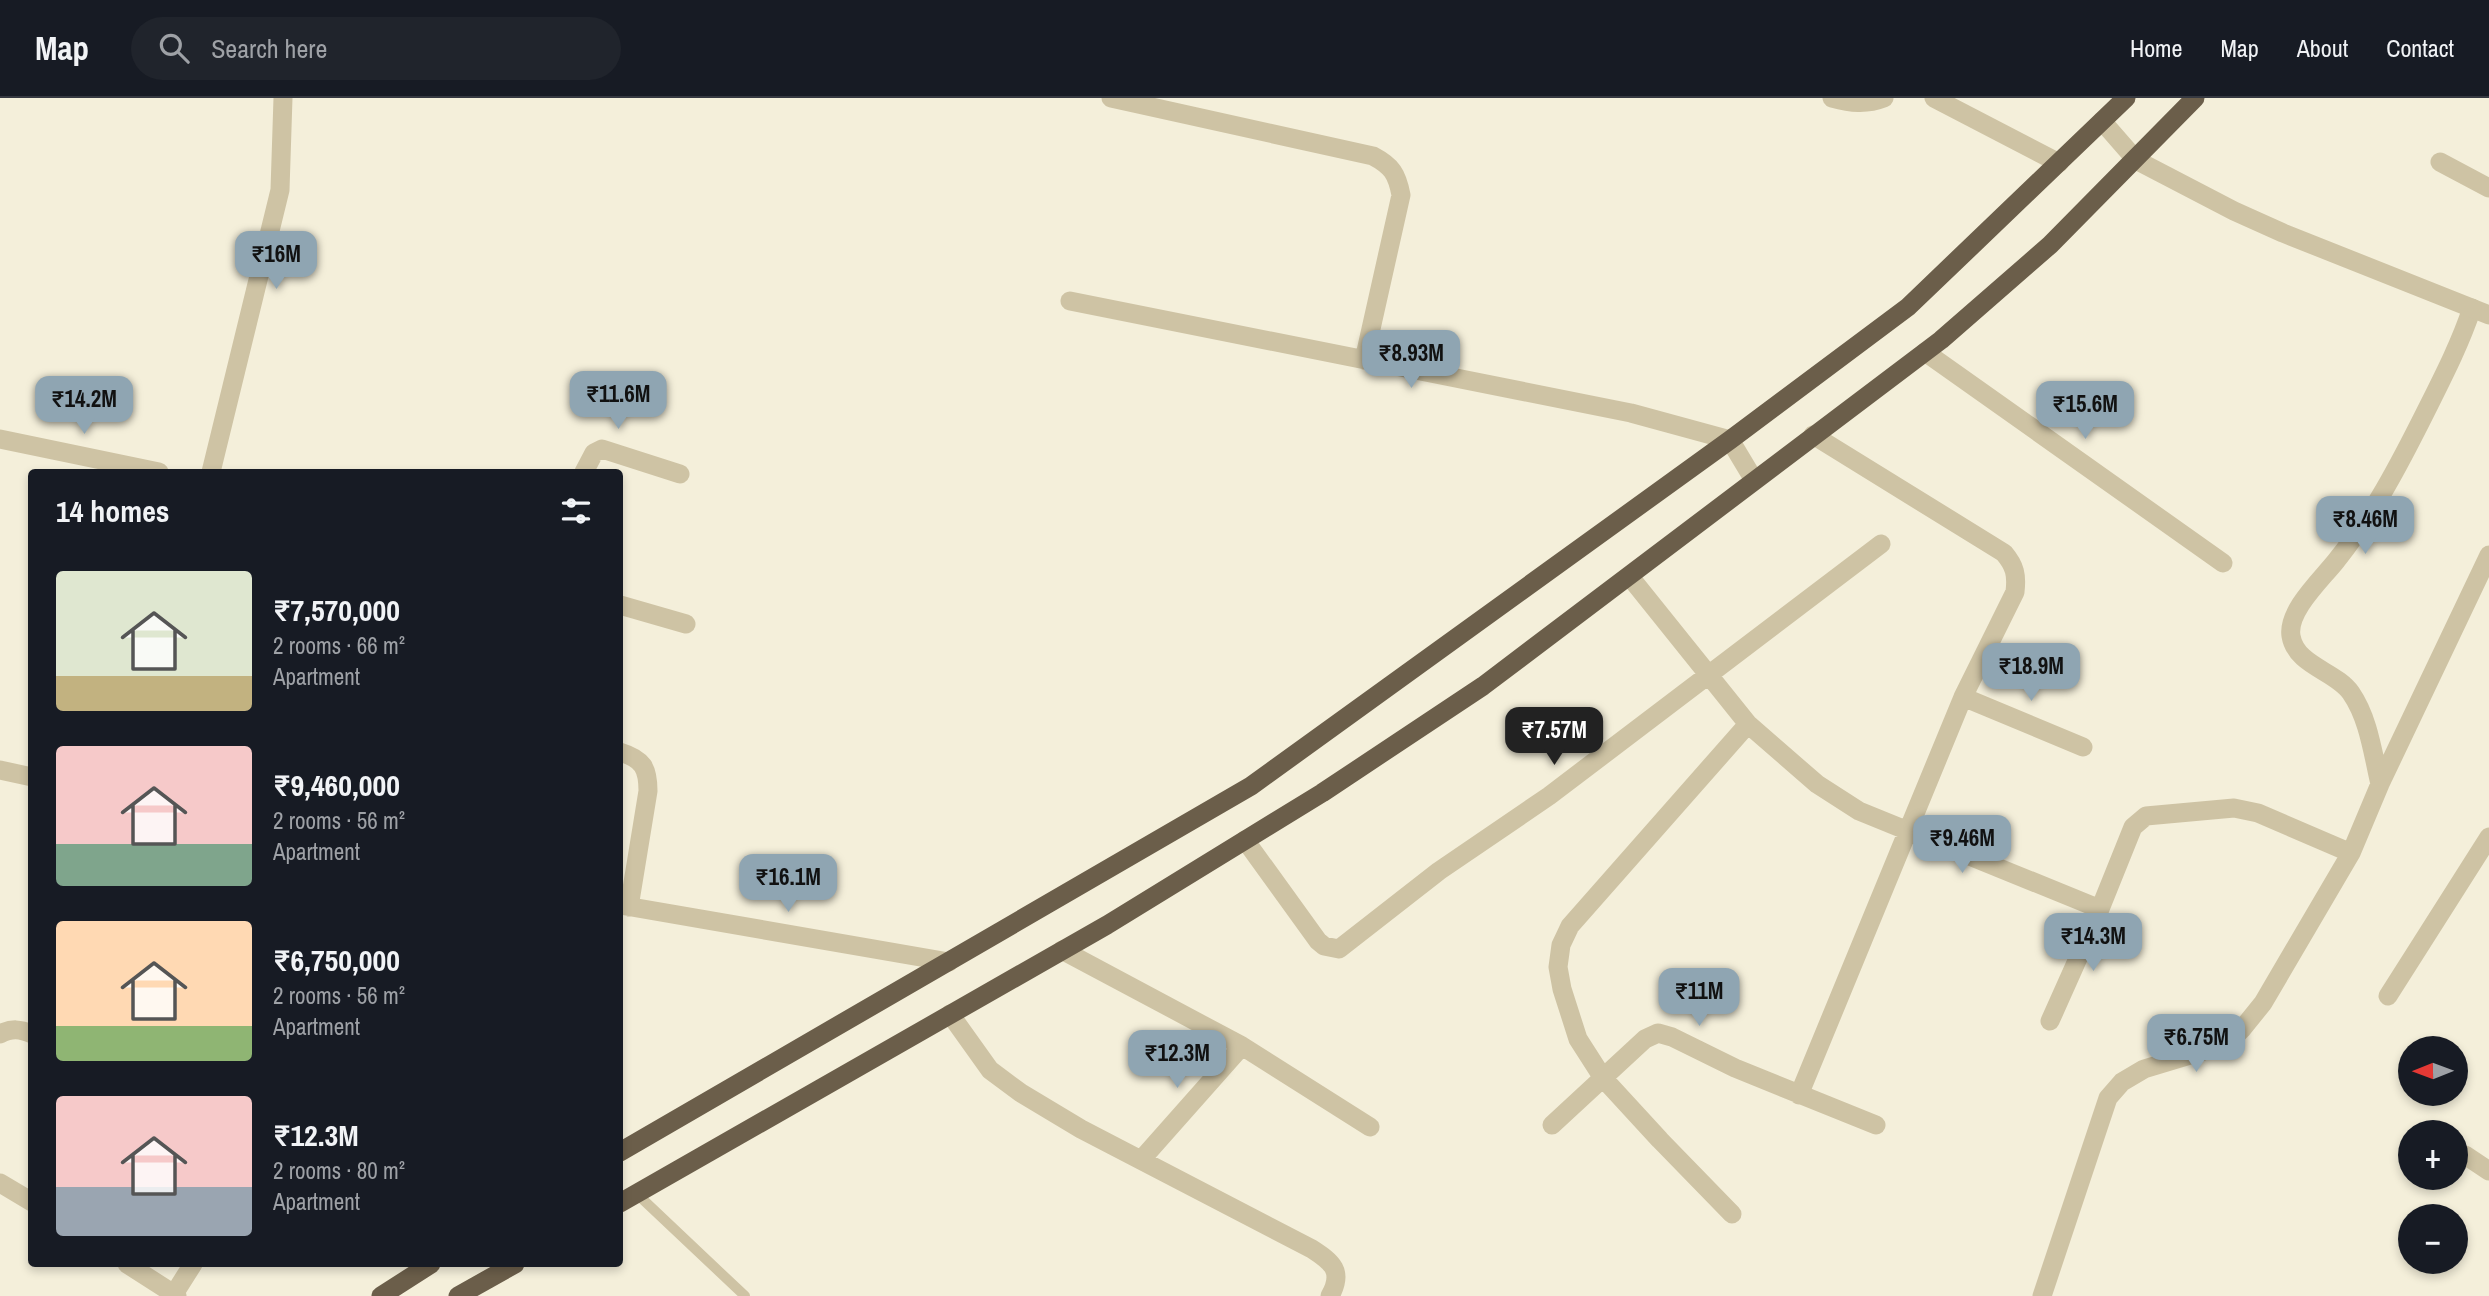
<!DOCTYPE html>
<meta charset="utf-8">
<style>
body{margin:0;font-family:"Archivo Narrow",sans-serif;background:#20242c;color:#f1f3f6;height:100vh;display:flex;flex-direction:column;font-size:26px;white-space:nowrap}
*{box-sizing:border-box;margin:0}
p{font-size:23px;color:#9ea1a6}
.icon{flex:none;width:38px;height:38px;fill:none;stroke:currentColor;stroke-width:2;stroke-linecap:round;stroke-linejoin:round}
.map{position:relative;flex:1;overflow:hidden}
.details{position:absolute;left:28px;top:371px;width:595px;height:798px;display:flex;flex-direction:column;background:#171b24;border-radius:7px;box-shadow:0 4px 10px #0003}
.details>*{flex:none}
.needle{width:46px;rotate:269deg}
.tools{position:absolute;left:2398px;top:938px;display:grid;gap:14px}
.tools a{display:grid;place-items:center;width:70px;height:70px;border-radius:50%;background:#171b24;box-shadow:0 4px 10px #0003;font-size:35px}
.price{position:absolute;translate:-50% -60px;padding:0 16px;border-radius:14px;background:#8fa5b2;color:#111;font-size:23px;line-height:46px;filter:drop-shadow(0 2px 4px #0008)}
.price::after{content:'';position:absolute;left:50%;top:42px;width:21px;height:16px;margin-left:-10px;background:inherit;clip-path:polygon(0 0,100% 0,50% 100%)}
.price.selected{background:#222;color:#fff}
ul{padding:0;list-style:none}
li{display:flex;align-items:center;gap:21px;height:175px;padding:0 28px}
li span{display:grid;place-items:center;flex:none;width:196px;height:140px;border-radius:7px;color:#555}
li>.icon{margin-inline-start:auto}
span .icon{width:84px;height:84px;fill:#fffc;stroke-width:1}
li b{font-size:30px}
h2{display:flex;justify-content:space-between;align-items:center;height:84px;padding:0 28px;font-size:30px}
header{display:flex;align-items:center;gap:42px;box-sizing:border-box;height:98px;padding:0 35px;background:#171b24;border-bottom:2px solid #363941}
header strong{font-size:33px}
nav{display:flex;gap:38px;margin-inline-start:auto;font-size:24px}
.search{width:490px;height:63px;background:#20242c;display:flex;align-items:center;gap:18px;box-sizing:border-box;padding:0 24px;border-radius:38px;color:#9ea1a6;font-size:26px}
.map>svg:first-child{display:block}
.lines{fill:none;stroke-linecap:round;stroke-linejoin:round}
.service{stroke:#cec3a4;stroke-width:10}
.minor{stroke:#cec3a4;stroke-width:19}
.tertiary{stroke:#cec3a4;stroke-width:19}
.trunk{stroke:#6b5e4a;stroke-width:19}
</style>
<header>
<strong>Map</strong>
<div class="search"><svg class="icon" aria-label="search" viewBox="0 0 24 24"><circle cx="10" cy="10" r="6"/><path d="M15 15l6 6"/></svg>Search here</div>
<nav><a>Home</a><a>Map</a><a>About</a><a>Contact</a></nav>
</header>
<div class="map">
<svg width="2489" height="1198" viewBox="0 0 2489 1198">
<rect width="100%" height="100%" fill="#f4efda"/>
<g class="lines">
<path class="service" d="M636,1095L745,1198"/>
<path class="minor" d="M1111,0L1373,58C1392,68 1397,76 1401,97L1364,262
M1832,0C1851,5 1866,7 1884,0
M1934,0L2059,65
M2440,64L2489,90
M1070,203L1631,315L1730,342L1754,382
M1925,254L2223,465
M0,341L159,374
M211,374L280,92L283,0
M584,374L594,355L602,351L680,376
M1630,479L1748,626L1817,686L1859,713L2100,811L2133,729L2146,718L2234,710L2258,715L2351,755
M620,507L686,526
M1963,599L2083,649
M620,654C643,661 648,670 648,693L629,809
M0,672L32,679
M2380,686C2373,657 2369,621 2351,595C2336,573 2296,568 2291,538C2287,513 2321,482 2336,463C2373,417 2400,365 2426,313C2443,279 2460,246 2472,210
M1245,742L1318,843L1324,848L1339,851L1439,773L1549,698L1881,446
M620,807L949,864
M1062,852L1242,948L1370,1029
M2388,898L2489,739
M950,916L990,972L1021,995L1081,1031L1312,1151C1332,1164 1344,1173 1330,1198
M2050,923L2100,811
M0,936C12,930 20,931 32,936
M1799,997L1963,599L2015,494C2017,477 2015,468 2004,455L1813,337
M1552,1027L1645,941L1658,935L1672,939L1735,970L1876,1027
M2465,1057L2489,1073
M1141,1062L1242,948
M0,1085L32,1104
M1732,1116L1660,1042L1603,980L1578,941L1562,891L1558,869L1561,847L1570,828L1748,626
M127,1166L177,1198
M174,1196L193,1166
M2042,1198L2108,1000L2122,984L2144,971L2227,946L2242,931L2263,905L2351,755L2380,686L2489,457"/>
<path class="tertiary" d="M2102,23L2136,62L2234,113L2283,135L2489,217"/>
<path class="trunk" d="M620,1054L1251,688L1730,342L1908,209L2126,0
M620,1105L1107,827L1322,695L1483,588L1941,242L2050,147L2195,0
M381,1198L431,1166
M458,1198L515,1166"/>
</g>
</svg>
<div class="tools">
<a><svg class="needle" viewBox="-14 -14 28 28"><path d="M0-13l5 13h-10z" fill="#e53935"/><path d="M0 13l5-13h-10z" fill="#9ea1a6"/></svg></a>
<a>+</a>
<a>−</a>
</div>
<b class="price" style="left:276px;top:193px">₹16M</b>
<b class="price" style="left:1411px;top:292px">₹8.93M</b>
<b class="price" style="left:618px;top:333px">₹11.6M</b>
<b class="price" style="left:84px;top:338px">₹14.2M</b>
<b class="price" style="left:2085px;top:343px">₹15.6M</b>
<b class="price" style="left:2365px;top:458px">₹8.46M</b>
<b class="price" style="left:2031px;top:605px">₹18.9M</b>
<b class="price selected" style="left:1554px;top:669px">₹7.57M</b>
<b class="price" style="left:1962px;top:777px">₹9.46M</b>
<b class="price" style="left:788px;top:816px">₹16.1M</b>
<b class="price" style="left:2093px;top:875px">₹14.3M</b>
<b class="price" style="left:1699px;top:930px">₹11M</b>
<b class="price" style="left:2196px;top:976px">₹6.75M</b>
<b class="price" style="left:1177px;top:992px">₹12.3M</b>
<section class="details">
<h2>14 homes<svg class="icon" aria-label="filters" viewBox="0 0 24 24"><path d="M4 7h16M4 17h16"/><circle cx="9" cy="7" r="2"/><circle cx="15" cy="17" r="2"/></svg></h2>
<ul>
<li><span style="background:linear-gradient(#dfe7d0 75%,#c2b280 0)"><svg class="icon" aria-label="home" viewBox="0 0 24 24"><path d="M3 11l9-7 9 7M6 9v11h12V9"/></svg></span><div><b>₹7,570,000</b><p>2 rooms · 66 m²</p><p>Apartment</p></div></li>
<li><span style="background:linear-gradient(#f6c9c9 70%,#7fa58c 0)"><svg class="icon" aria-label="home" viewBox="0 0 24 24"><path d="M3 11l9-7 9 7M6 9v11h12V9"/></svg></span><div><b>₹9,460,000</b><p>2 rooms · 56 m²</p><p>Apartment</p></div></li>
<li><span style="background:linear-gradient(#ffd9b3 75%,#8fb573 0)"><svg class="icon" aria-label="home" viewBox="0 0 24 24"><path d="M3 11l9-7 9 7M6 9v11h12V9"/></svg></span><div><b>₹6,750,000</b><p>2 rooms · 56 m²</p><p>Apartment</p></div></li>
<li><span style="background:linear-gradient(#f6c9c9 65%,#9aa5b1 0)"><svg class="icon" aria-label="home" viewBox="0 0 24 24"><path d="M3 11l9-7 9 7M6 9v11h12V9"/></svg></span><div><b>₹12.3M</b><p>2 rooms · 80 m²</p><p>Apartment</p></div></li>
</ul>
</section>
</div>
